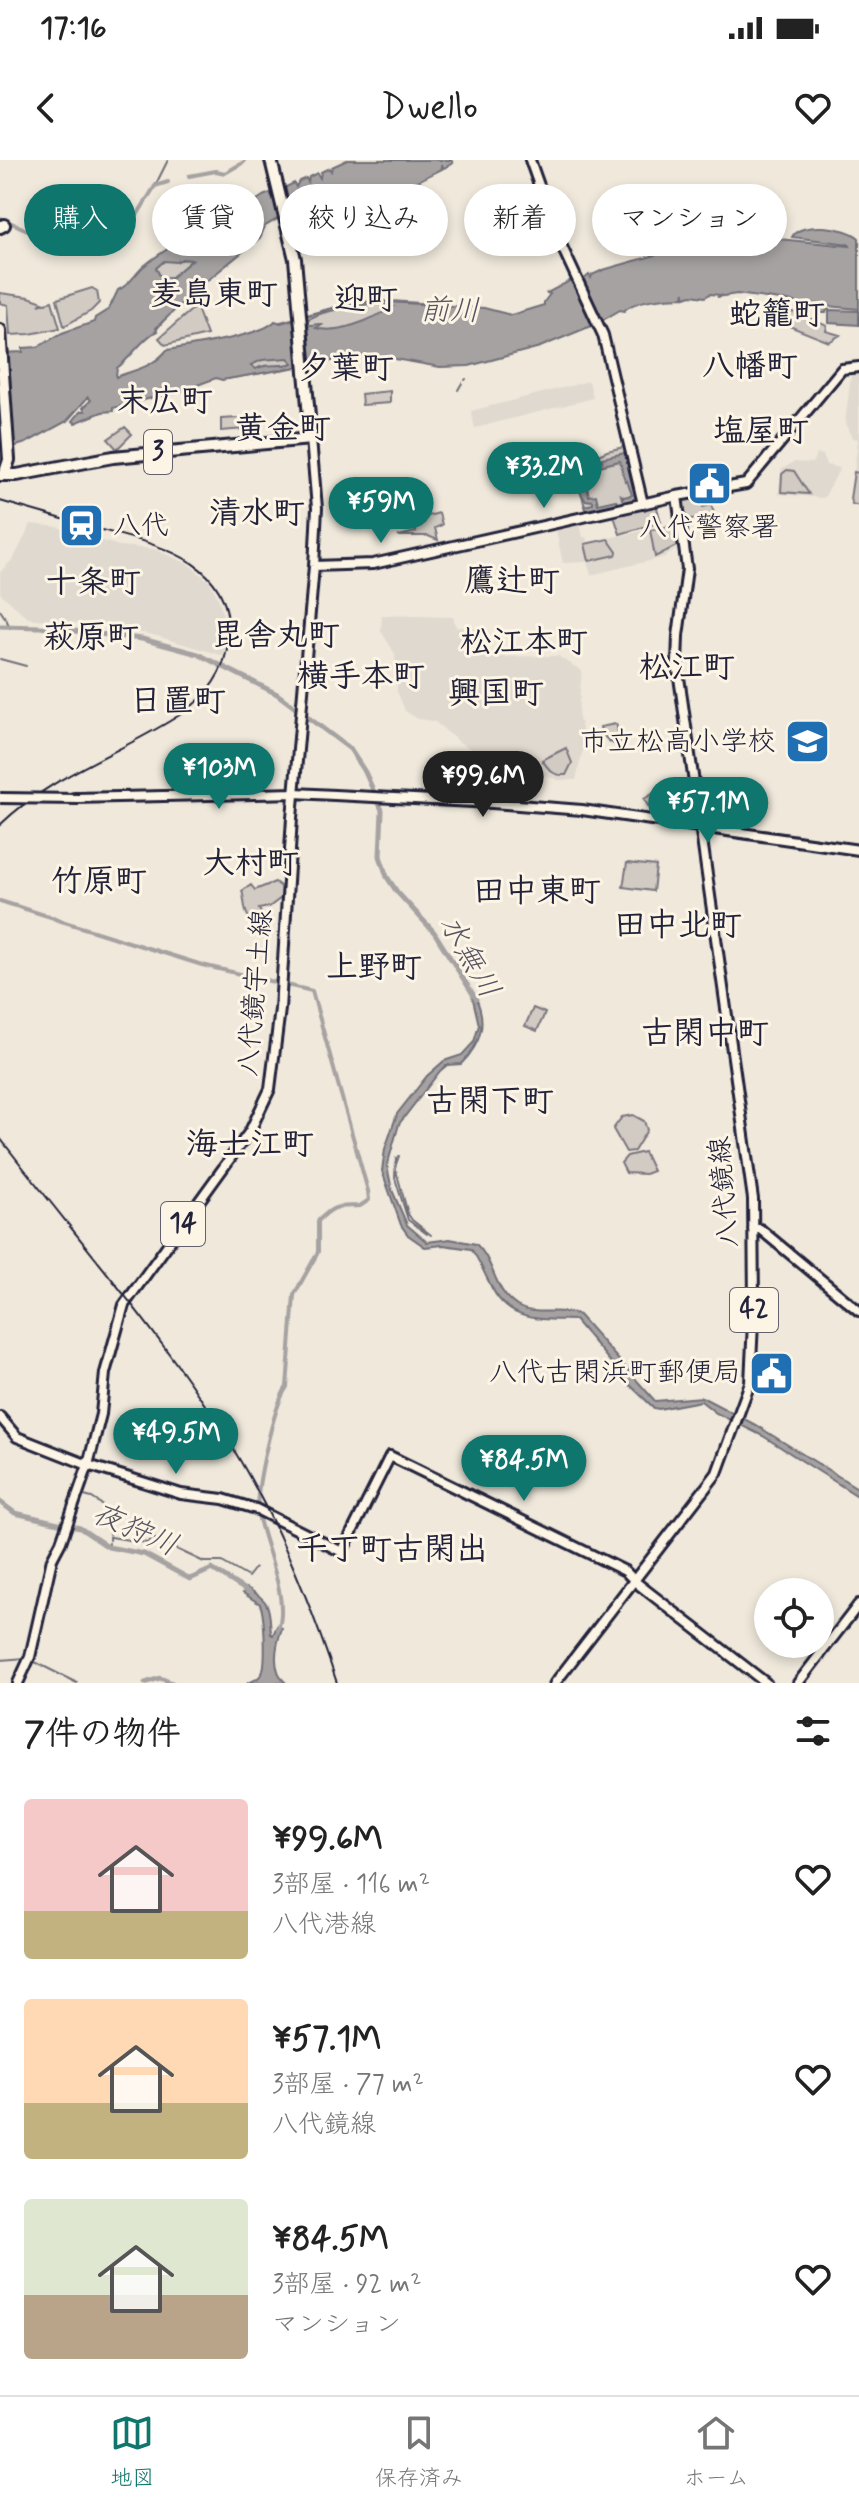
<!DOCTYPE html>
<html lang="ja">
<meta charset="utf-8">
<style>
body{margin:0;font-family:Mynerve,"Klee One",sans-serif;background:#f6f6f6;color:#222;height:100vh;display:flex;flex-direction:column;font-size:30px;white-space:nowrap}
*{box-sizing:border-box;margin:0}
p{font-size:26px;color:#767676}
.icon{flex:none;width:44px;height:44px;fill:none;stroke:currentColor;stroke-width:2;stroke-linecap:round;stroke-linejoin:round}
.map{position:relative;height:1523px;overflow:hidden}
.sheet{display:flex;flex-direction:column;background:#fff;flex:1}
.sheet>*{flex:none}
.guide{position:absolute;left:24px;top:24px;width:812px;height:72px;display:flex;gap:16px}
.fabs{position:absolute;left:754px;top:1418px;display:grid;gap:16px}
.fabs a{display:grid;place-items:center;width:80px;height:80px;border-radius:50%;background:#fff;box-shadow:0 4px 12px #0003;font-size:40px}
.price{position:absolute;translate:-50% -68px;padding:0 18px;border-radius:28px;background:#0f766e;color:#fff;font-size:26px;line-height:52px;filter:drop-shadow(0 2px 4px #0008)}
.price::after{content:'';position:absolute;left:50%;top:48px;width:24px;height:18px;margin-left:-12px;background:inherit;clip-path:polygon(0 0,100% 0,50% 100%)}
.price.current{background:#222;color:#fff}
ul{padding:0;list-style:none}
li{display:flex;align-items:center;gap:24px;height:200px;padding:0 24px}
li span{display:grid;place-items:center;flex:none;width:224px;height:160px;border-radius:8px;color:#555}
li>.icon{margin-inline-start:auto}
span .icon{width:96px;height:96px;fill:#fffc;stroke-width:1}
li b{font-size:34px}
h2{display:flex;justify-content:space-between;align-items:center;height:96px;padding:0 24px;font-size:34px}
.pill{padding:0 28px;border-radius:36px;background:#fff;box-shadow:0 4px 12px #0003;font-size:28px;line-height:72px}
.pill.current{background:#0f766e;color:#fff}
.status{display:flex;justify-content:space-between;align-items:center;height:56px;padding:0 40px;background:#fff;direction:ltr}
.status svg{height:22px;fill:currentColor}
header{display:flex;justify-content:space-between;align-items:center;height:104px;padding:0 24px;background:#fff;font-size:36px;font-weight:600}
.tabs{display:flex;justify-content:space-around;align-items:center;height:112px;border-top:2px solid #e0e0e0;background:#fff;font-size:22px;color:#767676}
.tabs a{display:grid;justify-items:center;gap:4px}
.tabs .current{color:#0f766e}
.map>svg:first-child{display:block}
.built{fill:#e0d9cf}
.green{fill:#d1cbc3;stroke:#7a767f;stroke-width:2}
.water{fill:#a6a2a2;stroke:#716f79;stroke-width:2;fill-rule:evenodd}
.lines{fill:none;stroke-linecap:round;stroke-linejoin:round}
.stream{stroke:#716f79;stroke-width:2}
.canal{stroke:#a6a2a2;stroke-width:4}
.river{stroke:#a6a2a2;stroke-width:5}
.major-casing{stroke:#22223b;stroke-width:14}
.highway-casing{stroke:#22223b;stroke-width:16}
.major{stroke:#fcf5e5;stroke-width:8}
.highway{stroke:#fcf5e5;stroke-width:10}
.rail{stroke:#22223b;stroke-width:2}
.major-bridge-casing{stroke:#22223b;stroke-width:14;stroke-linecap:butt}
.major-bridge{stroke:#fcf5e5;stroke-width:8}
.labels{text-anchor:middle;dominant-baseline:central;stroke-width:6;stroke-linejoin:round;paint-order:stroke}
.shield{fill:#fcf5e5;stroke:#63616e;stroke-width:2}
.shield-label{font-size:26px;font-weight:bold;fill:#22223b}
.poi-label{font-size:28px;fill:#22223b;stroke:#fcf5e5;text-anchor:end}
.street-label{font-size:28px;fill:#22223b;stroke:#fcf5e5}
.water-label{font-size:30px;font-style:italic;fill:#575564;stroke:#fcf5e5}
.quarter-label{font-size:32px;font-weight:bold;fill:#22223b;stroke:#fcf5e5}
</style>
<div class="status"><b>17:16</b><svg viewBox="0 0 49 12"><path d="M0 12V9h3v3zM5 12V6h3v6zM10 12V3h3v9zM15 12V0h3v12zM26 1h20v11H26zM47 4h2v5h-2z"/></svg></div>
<header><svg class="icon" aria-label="back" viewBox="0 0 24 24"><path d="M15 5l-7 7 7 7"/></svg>Dwello<svg class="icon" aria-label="heart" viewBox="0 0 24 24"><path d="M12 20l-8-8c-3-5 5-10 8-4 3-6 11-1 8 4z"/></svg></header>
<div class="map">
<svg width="859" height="1523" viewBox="0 0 859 1523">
<rect width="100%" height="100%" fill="#efe8db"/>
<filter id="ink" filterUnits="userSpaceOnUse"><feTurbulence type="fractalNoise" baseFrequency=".0125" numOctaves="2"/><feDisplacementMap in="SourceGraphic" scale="16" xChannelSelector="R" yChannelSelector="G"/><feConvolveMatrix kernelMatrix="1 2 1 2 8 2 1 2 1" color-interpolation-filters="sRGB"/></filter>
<g filter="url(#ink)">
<path class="built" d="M852,208L859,209V313L854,312L858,279L852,278L845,263Z
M589,221L593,238L475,268L471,251Z
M817,294L823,295L826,305L840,308L824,338L778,334L782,309L794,302L812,303Z
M579,360L583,377H586L588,382L677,364L681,386L665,397L591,415L587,402L563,403L555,366Z
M31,364L57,367L119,386L154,389L188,404L210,422L219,440L226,467L224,496L153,475L111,467L28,458L0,433V412L14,398Z
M382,455L453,457L456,467L479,469L480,480L487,497L558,496L582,511L578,554L585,581L576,620H558L526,608L501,606L459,582L434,561L418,559L405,551L397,531L395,494L381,471Z"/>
<path class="green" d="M193,99L172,117L161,118L156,108L164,101Z
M92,128L97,131L99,143L91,151L64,166L57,139Z
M0,133L29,137L43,142L39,145L52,141L60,168L30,174L10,175L8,145L0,143Z
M391,141L435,144L396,164L298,173L280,162L343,145Z
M196,146L207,175L165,185L159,178Z
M767,149L798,153L827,166L826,171L840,175L829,182L779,162L773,155L765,152Z
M266,197L349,198L227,219L213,211Z
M390,231V243L362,245L361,234Z
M257,257L258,268L221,271V259Z
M125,267L132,274L117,289L108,279Z
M628,286L639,340L586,352L575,305L607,291Z
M787,310L794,311L809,334L781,332L782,314Z
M854,312L859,313V346L852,344L850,339Z
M700,333L703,347L711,345L716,358L688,359L687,363L682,360L680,337Z
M656,344L661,362L620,374L613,353Z
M439,353L442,365L435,368L438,380L428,376H398L416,372L413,360Z
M677,365L680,384L655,397L650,370Z
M608,379L617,392L616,395L589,401L585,384Z
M616,564L617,567L621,588C611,583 602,578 600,567Z
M566,588L572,603L566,615C553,616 549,610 542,600Z
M662,628L664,648L648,646L644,639Z
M627,703L656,706L653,731L623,727Z
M275,722L285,730V735L269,747L259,749L261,753L256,764C242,756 246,742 242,731L251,725L255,730Z
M533,848L545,853L537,871L525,866Z
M633,955L644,961L647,970L634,991L626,992L613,969L622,957Z
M644,992L653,1011L645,1014L626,1013L621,1003L627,996Z"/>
<path class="water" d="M347,0H451L453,3L444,8L441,4L442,9L406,27V24C398,24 391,31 381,29L368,36L366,28C346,35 296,40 288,60L289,52L264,67L261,77L198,128L156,168L157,171C142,178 131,198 117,208L116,217C137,209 153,207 167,190C189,186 262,176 275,161L281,163L343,145L372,141L484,148L511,155L544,145V142L550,134L547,133L575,118L583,120L589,115L591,118L592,115L603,110L729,74L850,86L849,84L792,77C800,61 846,66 859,78V149L828,146L826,153H820L818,144H808L801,148L795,142L737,134L717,137L720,135L710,134L705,137L691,135L685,137V132L684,137C667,137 633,140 624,151L620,150L596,164L540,187L469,206L440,207L390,198L359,196L222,220L216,218L176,233L173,234L170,227L171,233L113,248V251L102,252L75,263L73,261L81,251H85L83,248L91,240L88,237L67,261L26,283L0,291V193L23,192V188L38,187L62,173L94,162L95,158L109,149L118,130C130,125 134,115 144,106C180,76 226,61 263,36L270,33L272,37V32L284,27L285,31L286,27L294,23L296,27L299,21L306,18L308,22L309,17L317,13L320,18L321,12L329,8L331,11L332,7ZM182,99L192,100L172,117L161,118L156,108L164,101L176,102ZM373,143L393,147C374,158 339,175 316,168L322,165L319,164L295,167C303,164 309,158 317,155C336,148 354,147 373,143ZM288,198L293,203C279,208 267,202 256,209L251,205L262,200Z
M829,150L859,151V165L829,163Z
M625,293C630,310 636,323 639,340L586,352L584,346L593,344V341L585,340L580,332L575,304L596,297L598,301L599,298L602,301V298ZM593,301L595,307L620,301L625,322L627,321L632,335L624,337L621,335L623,342L617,343L616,340L598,344L596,335L589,336L587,327H584L581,320L579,305Z
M474,834C488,861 482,883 461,904L447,905L440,911L399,964L387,1006L392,1030L407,1065L427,1082L450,1079L476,1084C495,1101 493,1131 517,1146C536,1157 560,1147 579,1155L655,1241L702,1237L754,1264L859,1329V1337L763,1276L716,1253L701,1241L659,1249L654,1248L630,1225L575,1160C537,1159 507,1163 489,1122C482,1109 480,1101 471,1089L443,1085L425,1087L408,1075L401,1065L382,1011L385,989L397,954L427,916L444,901L462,895L474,882L479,865L472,835Z
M247,1428C272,1442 269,1448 271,1474L273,1475L277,1466L282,1468C276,1485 271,1510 286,1523H247C254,1521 261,1518 263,1511C266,1498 265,1456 260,1444L243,1433Z"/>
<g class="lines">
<path class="stream" d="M155,26L168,0
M157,169L164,160
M465,220L466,219
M458,230L462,223
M0,450L6,459
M7,461L10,468
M0,499L26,506
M399,996L395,1007L408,1054L412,1060L431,1075
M396,998L395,1018L408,1060L427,1074
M84,1301L91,1273
M80,1335L92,1338L101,1344C103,1347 111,1378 110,1380
M111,1377L147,1383L153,1378L204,1402H222L248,1417L255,1408
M108,1387L109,1383
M0,1500L26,1498
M33,1501L77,1523
M548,1523L624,1424"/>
<path class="canal" d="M189,16L216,11L225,13L244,2
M0,58L32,72H66
M67,72L85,75L94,87L112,83L128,70L155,26L168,22
M0,741L54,758
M55,759L202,805L312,831L368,1031L369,1040L360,1046C337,1047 335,1044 318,1061V1092L294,1135L287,1227C274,1244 254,1333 258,1354C264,1386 290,1438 278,1469"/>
<path class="river" d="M0,466L40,467L142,479L198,494L277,534L350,589L365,612L382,650L380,696L387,717L397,732L434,772L476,839
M0,1342L15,1353L80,1368L108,1387L144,1394L190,1419L212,1409L250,1433
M145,1523L160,1518L172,1523"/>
<defs>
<path id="major" d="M530,0L557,76L603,175L643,344
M314,406L373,404L677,336L746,324L842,209L859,207
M74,638L295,633L492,643L582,650L859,690
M753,1069H760L859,1151
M0,1257L17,1277L88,1305L181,1334L223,1339L256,1349L342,1392L390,1296L625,1411L638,1424L766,1523
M18,1523L30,1497L52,1399L61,1382L88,1305L101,1254L105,1213L124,1145L250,971L270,929L280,849L292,658L314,406L317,348L311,279
M555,1523L717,1313L750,1223L754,1142L753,1039L677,503L678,476L687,409L677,336
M798,1523L859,1444"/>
<path id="highway" d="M0,67L4,65
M0,170L9,300L4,315
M0,315H17L113,297L311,279L295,99L271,0"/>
</defs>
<use href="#major" class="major-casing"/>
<use href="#highway" class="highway-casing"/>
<use href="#major" class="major"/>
<use href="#highway" class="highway"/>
<path class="rail" d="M0,341C31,350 62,359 94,368C154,384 236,399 228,480C226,511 207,537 181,554C122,593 52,614 0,665
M0,978C83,1086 183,1198 249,1316C286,1382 313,1451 337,1523"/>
<defs>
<path id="major-bridge" d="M0,638L79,639"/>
</defs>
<use href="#major-bridge" class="major-bridge-casing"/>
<use href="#major-bridge" class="major-bridge"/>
</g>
</g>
<defs>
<symbol id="civic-square" viewBox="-11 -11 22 22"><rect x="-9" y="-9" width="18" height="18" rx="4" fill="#1f6fb2" stroke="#fcf5e5"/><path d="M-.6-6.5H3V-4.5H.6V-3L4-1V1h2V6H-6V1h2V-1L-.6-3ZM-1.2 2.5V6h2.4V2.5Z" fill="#fff"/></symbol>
<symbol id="station-square" viewBox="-11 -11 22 22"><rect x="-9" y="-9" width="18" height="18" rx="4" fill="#1f6fb2" stroke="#fcf5e5"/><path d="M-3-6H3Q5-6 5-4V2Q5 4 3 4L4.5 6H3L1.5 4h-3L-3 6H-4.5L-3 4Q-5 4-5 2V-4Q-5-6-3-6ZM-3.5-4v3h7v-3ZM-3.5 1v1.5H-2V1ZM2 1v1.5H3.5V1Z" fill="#fff"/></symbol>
<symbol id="school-square" viewBox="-11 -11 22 22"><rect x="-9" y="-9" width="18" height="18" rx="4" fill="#1f6fb2" stroke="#fcf5e5"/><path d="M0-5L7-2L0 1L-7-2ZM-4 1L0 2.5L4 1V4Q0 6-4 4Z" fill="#fff"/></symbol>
</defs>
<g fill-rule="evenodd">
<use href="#civic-square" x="684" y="298" width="51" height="51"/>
<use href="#station-square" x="56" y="340" width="51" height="51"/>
<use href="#school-square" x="782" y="556" width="51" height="51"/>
<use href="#civic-square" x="746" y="1188" width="51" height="51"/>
</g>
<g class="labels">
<g class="shield">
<rect x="144" y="270" width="28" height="44" rx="6"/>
<rect x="161" y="1042" width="44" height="44" rx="6"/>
<rect x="730" y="1128" width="48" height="44" rx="6"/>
</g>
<g class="shield-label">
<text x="158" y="292">3</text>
<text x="183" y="1064">14</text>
<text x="754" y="1150">42</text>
</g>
<g class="poi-label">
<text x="113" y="366" text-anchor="start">八代</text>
<text x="709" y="368" text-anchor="middle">八代警察署</text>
<text x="776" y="582">市立松高小学校</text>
<text x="741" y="1213">八代古閑浜町郵便局</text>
</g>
<g class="street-label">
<text transform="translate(256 833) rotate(-85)">八代鏡宇土線</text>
<text transform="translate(725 1032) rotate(-95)">八代鏡線</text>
</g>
<g class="water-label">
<text transform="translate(450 151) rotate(1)">前川</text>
<text transform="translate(469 797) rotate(60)">水無川</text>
<text transform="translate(135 1370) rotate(24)">夜狩川</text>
</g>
<g class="quarter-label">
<text x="214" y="135">麦島東町</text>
<text x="366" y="140">迎町</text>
<text x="777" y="155">蛇籠町</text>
<text x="750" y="207">八幡町</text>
<text x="346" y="209">夕葉町</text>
<text x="165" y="242">末広町</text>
<text x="283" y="269">黄金町</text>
<text x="761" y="272">塩屋町</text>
<text x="257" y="354">清水町</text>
<text x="512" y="422">鷹辻町</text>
<text x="93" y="423">十条町</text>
<text x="276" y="476">毘舎丸町</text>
<text x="91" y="478">萩原町</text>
<text x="524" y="483">松江本町</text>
<text x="687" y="508">松江町</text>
<text x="361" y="517">横手本町</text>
<text x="496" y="534">興国町</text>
<text x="178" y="542">日置町</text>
<text x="251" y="704">大村町</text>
<text x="99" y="722">竹原町</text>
<text x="537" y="732">田中東町</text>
<text x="678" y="766">田中北町</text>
<text x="374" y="808">上野町</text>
<text x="705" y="874">古閑中町</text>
<text x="490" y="942">古閑下町</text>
<text x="250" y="985">海士江町</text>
<text x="392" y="1390">千丁町古閑出</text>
</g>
</g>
</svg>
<div class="fabs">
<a><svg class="icon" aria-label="locate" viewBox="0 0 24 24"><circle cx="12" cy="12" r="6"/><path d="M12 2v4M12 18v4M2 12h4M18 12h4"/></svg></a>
</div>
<b class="price" style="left:544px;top:350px">¥33.2M</b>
<b class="price" style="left:381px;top:385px">¥59M</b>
<b class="price" style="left:219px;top:651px">¥103M</b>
<b class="price current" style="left:483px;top:659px">¥99.6M</b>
<b class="price" style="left:708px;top:685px">¥57.1M</b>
<b class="price" style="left:176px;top:1316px">¥49.5M</b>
<b class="price" style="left:524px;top:1343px">¥84.5M</b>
<div class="guide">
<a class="pill current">購入</a>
<a class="pill">賃貸</a>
<a class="pill">絞り込み</a>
<a class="pill">新着</a>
<a class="pill">マンション</a>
</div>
</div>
<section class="sheet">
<h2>7件の物件<svg class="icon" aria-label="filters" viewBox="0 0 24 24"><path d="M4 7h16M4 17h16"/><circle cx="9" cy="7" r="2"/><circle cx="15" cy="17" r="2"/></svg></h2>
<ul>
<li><span style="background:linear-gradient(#f6c9c9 70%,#c2b280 0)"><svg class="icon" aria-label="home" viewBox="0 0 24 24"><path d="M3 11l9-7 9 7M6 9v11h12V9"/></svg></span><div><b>¥99.6M</b><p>3部屋 · 116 m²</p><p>八代港線</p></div><svg class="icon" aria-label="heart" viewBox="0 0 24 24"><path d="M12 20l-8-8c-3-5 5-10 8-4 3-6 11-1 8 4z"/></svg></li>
<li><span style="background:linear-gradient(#ffd9b3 65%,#c2b280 0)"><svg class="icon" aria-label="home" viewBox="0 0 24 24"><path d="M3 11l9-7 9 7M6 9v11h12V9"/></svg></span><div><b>¥57.1M</b><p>3部屋 · 77 m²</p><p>八代鏡線</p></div><svg class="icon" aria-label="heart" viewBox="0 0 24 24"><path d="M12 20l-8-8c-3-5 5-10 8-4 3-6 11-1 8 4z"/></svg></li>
<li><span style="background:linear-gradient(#dfe7d0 60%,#b9a48a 0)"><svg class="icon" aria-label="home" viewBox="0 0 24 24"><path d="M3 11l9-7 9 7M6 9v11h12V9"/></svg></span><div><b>¥84.5M</b><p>3部屋 · 92 m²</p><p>マンション</p></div><svg class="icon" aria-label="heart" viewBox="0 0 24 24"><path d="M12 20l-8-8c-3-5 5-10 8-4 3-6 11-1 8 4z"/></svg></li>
</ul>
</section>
<nav class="tabs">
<a class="current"><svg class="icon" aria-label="map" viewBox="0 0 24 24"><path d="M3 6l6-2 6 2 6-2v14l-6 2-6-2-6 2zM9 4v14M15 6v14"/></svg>地図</a>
<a><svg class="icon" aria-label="saved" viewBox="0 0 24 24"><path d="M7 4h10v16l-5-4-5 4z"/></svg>保存済み</a>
<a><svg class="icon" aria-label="home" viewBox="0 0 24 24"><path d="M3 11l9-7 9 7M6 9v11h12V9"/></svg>ホーム</a>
</nav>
